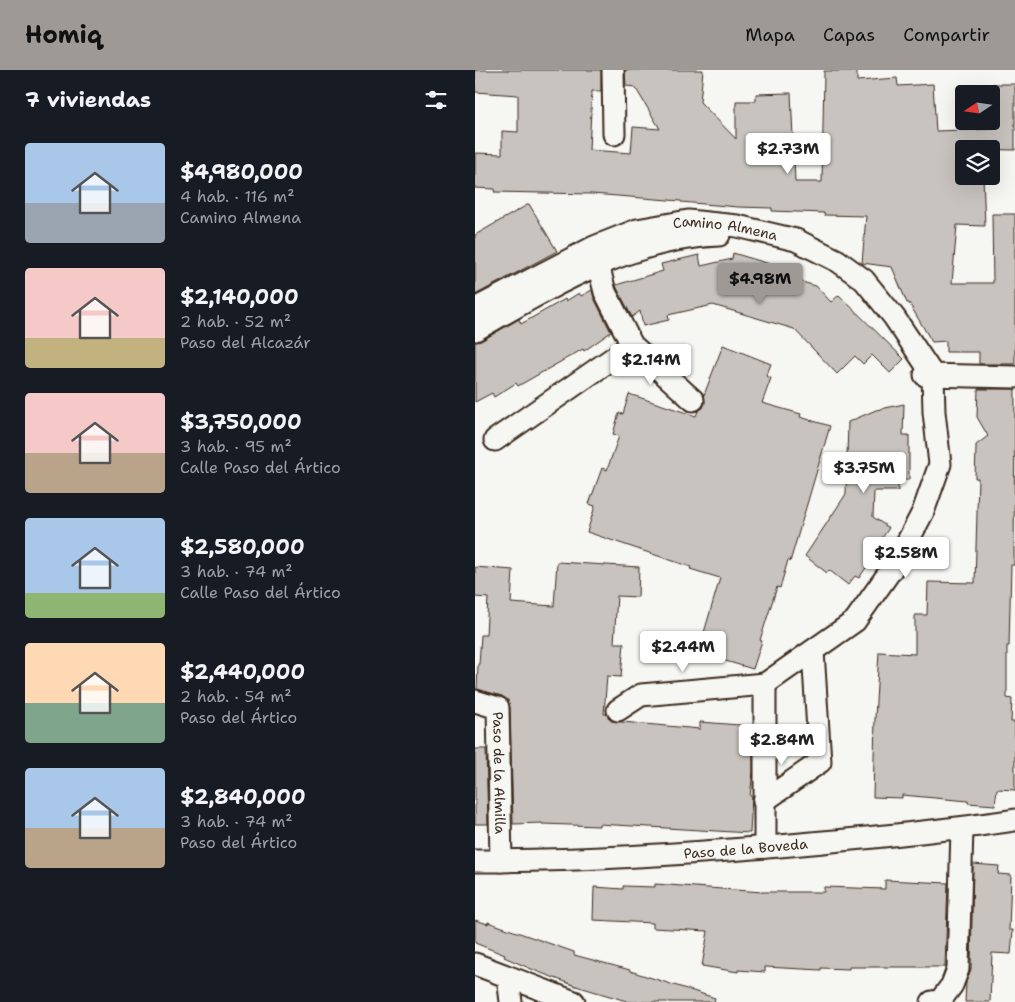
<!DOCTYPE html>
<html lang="es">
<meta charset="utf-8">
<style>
body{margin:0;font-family:"Shantell Sans",sans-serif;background:#20242c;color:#f1f3f6;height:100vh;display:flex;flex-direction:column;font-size:19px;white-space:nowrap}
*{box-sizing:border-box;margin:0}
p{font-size:16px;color:#9ea1a6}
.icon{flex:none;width:28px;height:28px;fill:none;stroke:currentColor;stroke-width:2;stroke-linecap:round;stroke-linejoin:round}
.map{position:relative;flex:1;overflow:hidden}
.details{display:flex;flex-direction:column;background:#171b24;width:475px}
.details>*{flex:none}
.needle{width:32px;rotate:257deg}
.tools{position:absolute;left:480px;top:15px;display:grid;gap:10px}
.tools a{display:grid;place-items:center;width:45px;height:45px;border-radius:5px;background:#171b24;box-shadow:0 5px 20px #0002;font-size:25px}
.price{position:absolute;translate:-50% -42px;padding:0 11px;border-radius:5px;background:#fff;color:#222;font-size:16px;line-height:32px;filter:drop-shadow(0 1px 2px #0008)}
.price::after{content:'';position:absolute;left:50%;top:30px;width:15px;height:11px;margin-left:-8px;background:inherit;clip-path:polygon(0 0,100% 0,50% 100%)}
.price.on{background:#9f9995;color:#111}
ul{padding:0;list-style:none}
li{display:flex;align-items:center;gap:15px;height:125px;padding:0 25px}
li span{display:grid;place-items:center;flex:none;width:140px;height:100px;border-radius:5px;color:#555}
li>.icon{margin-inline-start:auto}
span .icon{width:60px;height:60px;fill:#fffc;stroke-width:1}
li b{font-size:21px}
h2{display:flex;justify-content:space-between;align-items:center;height:60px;padding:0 25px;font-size:21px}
header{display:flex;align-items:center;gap:30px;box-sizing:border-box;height:70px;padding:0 25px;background:#9f9995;color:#111}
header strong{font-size:24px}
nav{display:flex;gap:28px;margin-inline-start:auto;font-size:18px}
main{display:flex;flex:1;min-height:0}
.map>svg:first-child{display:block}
.building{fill:#c8c3be;stroke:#3b2a1e}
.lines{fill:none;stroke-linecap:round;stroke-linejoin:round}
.minor-casing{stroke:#3b2a1e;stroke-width:25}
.minor{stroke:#f6f6f2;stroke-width:21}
.labels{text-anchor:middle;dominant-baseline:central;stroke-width:4.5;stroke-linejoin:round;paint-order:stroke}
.street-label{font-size:14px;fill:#3b2a1e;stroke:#f6f6f2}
</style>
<header>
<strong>Homiq</strong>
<nav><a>Mapa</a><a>Capas</a><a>Compartir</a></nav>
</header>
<main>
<section class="details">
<h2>7 viviendas<svg class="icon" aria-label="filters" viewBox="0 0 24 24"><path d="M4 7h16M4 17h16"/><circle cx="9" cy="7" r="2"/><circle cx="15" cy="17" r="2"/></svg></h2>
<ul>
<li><span style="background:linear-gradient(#a9c7e8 60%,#9aa5b1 0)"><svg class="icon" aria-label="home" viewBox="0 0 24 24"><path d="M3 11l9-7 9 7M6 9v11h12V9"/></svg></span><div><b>$4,980,000</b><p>4 hab. · 116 m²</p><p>Camino Almena</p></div></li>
<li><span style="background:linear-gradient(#f6c9c9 70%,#c2b280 0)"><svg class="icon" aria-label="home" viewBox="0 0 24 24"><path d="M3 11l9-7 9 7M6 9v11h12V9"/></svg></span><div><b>$2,140,000</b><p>2 hab. · 52 m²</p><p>Paso del Alcazár</p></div></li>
<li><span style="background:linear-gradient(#f6c9c9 60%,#b9a48a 0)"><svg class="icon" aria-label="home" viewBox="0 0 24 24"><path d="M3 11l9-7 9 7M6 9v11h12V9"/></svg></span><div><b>$3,750,000</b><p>3 hab. · 95 m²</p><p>Calle Paso del Ártico</p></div></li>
<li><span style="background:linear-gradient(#a9c7e8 75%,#8fb573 0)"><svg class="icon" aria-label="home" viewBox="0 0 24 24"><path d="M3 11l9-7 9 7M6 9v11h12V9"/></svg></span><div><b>$2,580,000</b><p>3 hab. · 74 m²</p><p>Calle Paso del Ártico</p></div></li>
<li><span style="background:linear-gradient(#ffd9b3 60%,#7fa58c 0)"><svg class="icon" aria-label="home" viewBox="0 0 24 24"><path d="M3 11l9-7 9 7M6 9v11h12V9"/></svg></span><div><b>$2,440,000</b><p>2 hab. · 54 m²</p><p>Paso del Ártico</p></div></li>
<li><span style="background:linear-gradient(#a9c7e8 60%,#b9a48a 0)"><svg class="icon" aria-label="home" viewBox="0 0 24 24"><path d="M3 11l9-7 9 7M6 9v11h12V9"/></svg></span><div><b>$2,840,000</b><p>3 hab. · 74 m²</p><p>Paso del Ártico</p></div></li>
</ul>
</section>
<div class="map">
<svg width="540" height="932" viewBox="0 0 540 932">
<rect width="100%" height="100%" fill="#f6f6f2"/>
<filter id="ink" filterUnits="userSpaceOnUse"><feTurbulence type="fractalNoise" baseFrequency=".02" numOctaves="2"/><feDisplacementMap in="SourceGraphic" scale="10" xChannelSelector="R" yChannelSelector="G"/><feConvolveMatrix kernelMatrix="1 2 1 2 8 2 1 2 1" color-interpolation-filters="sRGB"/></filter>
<g filter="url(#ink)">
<path class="building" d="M0,0H126V21H117L114,80L156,83L158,57L185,59L160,17L151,16L150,0H228L225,32L261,69V31H281V24L316,23L320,112H347L349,1H382V11L422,8L423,16L458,14L461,61L519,59L518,14H540V80L489,79V106H508L510,156L482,155L477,213H518L517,144H540V294H504V282H471V271L457,272L434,233H432L417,197L387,193L391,146L349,145V143L297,141V138L263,137L206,132V131L117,124L19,122L20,119L0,118V83L27,84V61L43,62V25L0,22Z
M54,134L82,181L0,225V165Z
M258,183L315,200L313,208L341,216L356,232L364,225L429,289L415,303L397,285L388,294L380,286L362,304L319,259L238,235L193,245L194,250L168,256L165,241L157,247L142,218L141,215L188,201L186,194L224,185L226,196L257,189Z
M117,220L119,228L136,262L109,281L108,279L43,316L41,313L19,327L17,323L0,332V272L6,271L44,249L46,254L90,229L91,231L104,223L106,226Z
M248,275L296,294L291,306L296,308L287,333L326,344L325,347L355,356L315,492L313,490L305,518L302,517L285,570L287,571L278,599L223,583L245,508L215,499L216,497L112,462L120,436L114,434L127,398L132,400L144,366L138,364L144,343L148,344L154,324L221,346L223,341L228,338L230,333L229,325Z
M503,319H540L539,495H536L534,576H532V628L537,629L536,652H540V720L522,719L520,735L493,733V731L427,725V728L398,727L400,648L404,582L440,584V545H452L453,512L500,513L503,408H500L501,378V375L513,366L502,347Z
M429,334L428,365H434V410H423V421H399L398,447L414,458L405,471L415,478L405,494L397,489L384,508L380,506L373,515L354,500L352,503L330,486L371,424L373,352L401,340Z
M82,492L164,497L163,527L142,526L139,573H149L146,607L132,606L129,644H132L136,651L225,659V652L278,656V702L275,726H277L275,763L124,754V756L67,754V753L38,754L35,637L33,630L27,626L2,619L3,594H4L6,565H11L13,528L0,527V497L38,500L36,533L79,536Z
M0,679H11L13,754H0Z
M498,794L524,796L523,804L536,805L534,860H538L536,884L517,883L515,932H490L491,912L496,899Z
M410,810L473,813L470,897H374V899L346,898V900L290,897V902L263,900V902L227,896L233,861L178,858V853L118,850L119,817L148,819V816L180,817V814L287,822H349V817L410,819Z
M0,850L13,854V852L99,882V885L155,900V901L240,928L239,932H155L101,916L61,901L29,887L30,885L0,873Z"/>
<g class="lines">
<defs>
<g id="minor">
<path d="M138,0L139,64"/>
<path d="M123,194L130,222L157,275L218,330"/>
<path id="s1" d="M0,239L119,177L162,160L213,151L262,156L321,170L363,191L389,210L419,247L458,305L459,342L465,394L448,442L423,490L380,551L290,614"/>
<path d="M0,260C76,217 155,168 244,165"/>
<path d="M450,305L540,307"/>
<path d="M20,370L157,275"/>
<path id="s2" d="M0,631L23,638L26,791"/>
<path d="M143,640L166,625L290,614"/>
<path d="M289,731L345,692L338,581"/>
<path d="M290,777V614"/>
<path id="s3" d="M0,791C116,791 233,783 348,772C412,766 476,760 540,750"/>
<path d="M0,894L99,932"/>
<path d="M33,907L36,932"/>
<path d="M457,932L465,931L477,915L483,899L487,759"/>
</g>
</defs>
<use href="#minor" class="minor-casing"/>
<use href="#minor" class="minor"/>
</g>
</g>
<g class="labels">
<g class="street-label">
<text stroke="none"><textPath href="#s1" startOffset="270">Camino Almena</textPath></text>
<text stroke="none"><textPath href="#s2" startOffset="89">Paso de la Almilla</textPath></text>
<text stroke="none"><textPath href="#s3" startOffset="271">Paso de la Boveda</textPath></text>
</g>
</g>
</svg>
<div class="tools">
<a><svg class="needle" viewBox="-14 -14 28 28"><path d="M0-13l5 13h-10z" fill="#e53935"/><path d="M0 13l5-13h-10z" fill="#9ea1a6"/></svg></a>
<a><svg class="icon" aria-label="layers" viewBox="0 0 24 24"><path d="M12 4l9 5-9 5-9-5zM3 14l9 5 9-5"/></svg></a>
</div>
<b class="price" style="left:313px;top:105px">$2.73M</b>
<b class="price on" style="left:285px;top:235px">$4.98M</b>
<b class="price" style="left:176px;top:316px">$2.14M</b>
<b class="price" style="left:389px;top:424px">$3.75M</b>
<b class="price" style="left:431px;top:509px">$2.58M</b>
<b class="price" style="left:208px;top:603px">$2.44M</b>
<b class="price" style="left:307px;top:696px">$2.84M</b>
</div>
</main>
